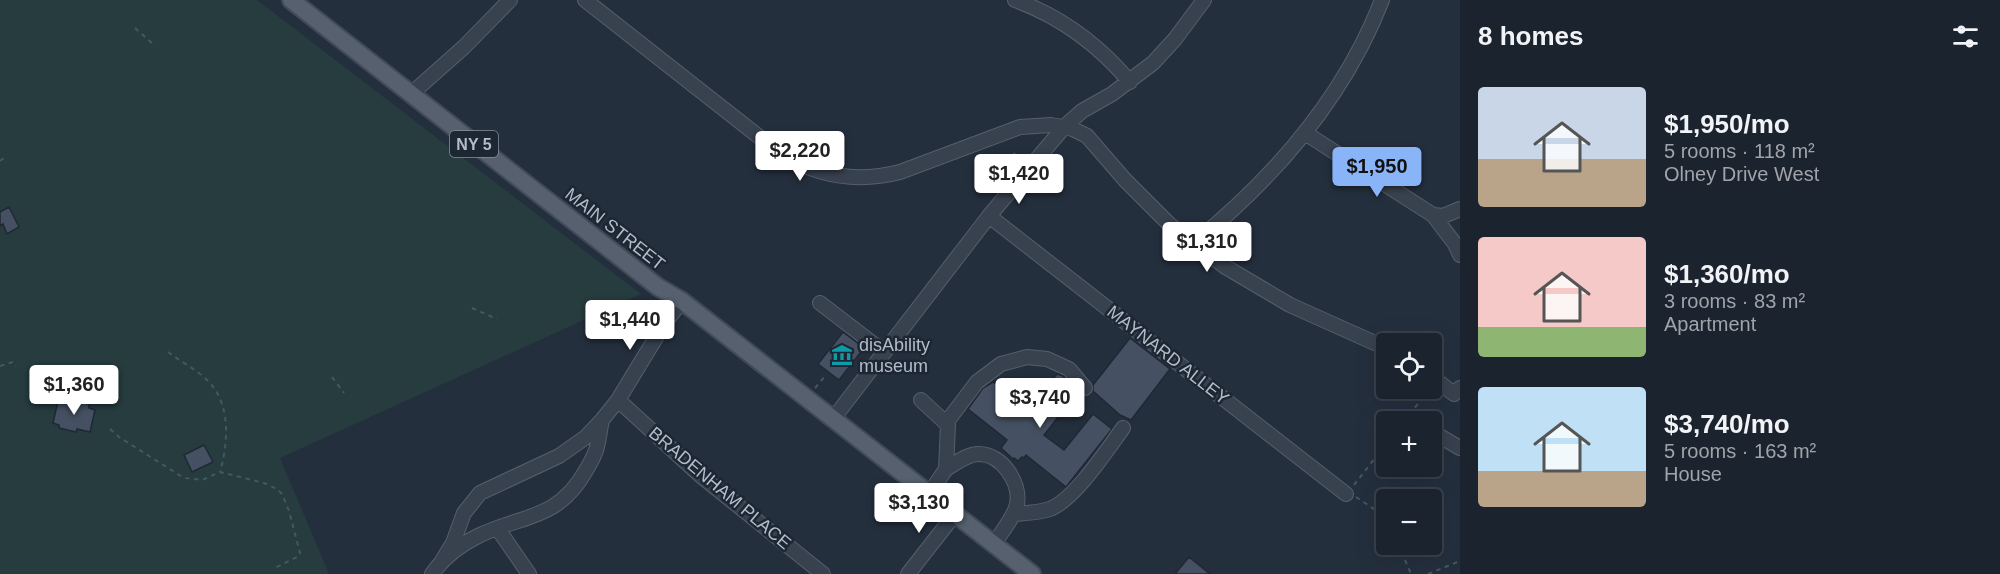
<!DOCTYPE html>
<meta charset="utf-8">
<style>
body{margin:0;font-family:Arial,sans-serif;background:#242b36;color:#f1f3f6;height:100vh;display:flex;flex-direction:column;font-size:22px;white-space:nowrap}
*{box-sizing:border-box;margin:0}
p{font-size:20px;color:#a0a4aa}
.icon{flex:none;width:33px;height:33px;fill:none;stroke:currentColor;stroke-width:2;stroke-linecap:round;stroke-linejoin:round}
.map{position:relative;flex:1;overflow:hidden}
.drawer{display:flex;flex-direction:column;background:#1b232e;width:540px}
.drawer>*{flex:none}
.fabs{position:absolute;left:1376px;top:333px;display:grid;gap:12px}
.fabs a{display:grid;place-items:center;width:66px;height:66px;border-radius:6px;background:#1b232e;box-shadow:0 6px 24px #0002,0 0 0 2px #39404a;font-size:30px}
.price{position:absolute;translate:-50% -51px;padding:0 14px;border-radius:6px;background:#fff;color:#222;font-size:20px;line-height:39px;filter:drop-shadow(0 2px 3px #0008)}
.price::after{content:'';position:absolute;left:50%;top:36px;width:18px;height:14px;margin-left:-9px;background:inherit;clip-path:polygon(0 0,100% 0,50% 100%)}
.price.active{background:#8ab4f8;color:#111}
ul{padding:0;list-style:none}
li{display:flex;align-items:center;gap:18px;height:150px;padding:0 18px}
li span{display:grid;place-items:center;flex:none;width:168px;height:120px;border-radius:6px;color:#555}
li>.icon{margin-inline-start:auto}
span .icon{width:72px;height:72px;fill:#fffc;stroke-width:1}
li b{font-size:26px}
h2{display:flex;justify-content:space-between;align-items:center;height:72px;padding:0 18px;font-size:26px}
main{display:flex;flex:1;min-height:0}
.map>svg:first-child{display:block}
.green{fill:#263c3f}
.building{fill:#455162;stroke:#1f2835;stroke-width:1.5}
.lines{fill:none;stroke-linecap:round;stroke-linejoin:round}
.minor-casing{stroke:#565f6c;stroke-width:16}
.major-casing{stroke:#414a57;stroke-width:20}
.path{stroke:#44595c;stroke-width:2;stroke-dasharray:4.5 4.5;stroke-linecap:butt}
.minor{stroke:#38414e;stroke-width:14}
.major{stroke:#56606e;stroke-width:16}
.labels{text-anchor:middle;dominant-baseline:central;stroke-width:5;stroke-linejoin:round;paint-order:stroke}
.shield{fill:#1d2633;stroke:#878f9c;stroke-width:1.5}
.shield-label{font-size:16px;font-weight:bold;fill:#b4bcc9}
.street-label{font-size:18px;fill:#b4bcc9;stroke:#1d2633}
.poi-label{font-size:18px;fill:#b4bcc9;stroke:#1d2633;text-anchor:start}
</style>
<main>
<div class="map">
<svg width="1460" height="574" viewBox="0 0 1460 574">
<rect width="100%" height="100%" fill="#242f3e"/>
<path class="green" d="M0,0H257L641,294L280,458L329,574H0Z"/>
<path class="building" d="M9,207L19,227L7,234L3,224L0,226V212Z
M843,332L864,348L839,380L818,364Z
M1130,338L1170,369L1131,420L1120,415L1093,391V385Z
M1057,374L1063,376L1077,393L1044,435L1064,450L1093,414L1112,429L1066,487L1026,455L1024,458L1022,457L1018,461L1014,458L1013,459L1001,448L1007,440L968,409L983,388L993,382L1004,390L1001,394L1026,413Z
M58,401L73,405L74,401L89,404V408L95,410L90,432L77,429L76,432L59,428V425L53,423Z
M204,445L213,462L192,472L184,455Z
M1189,557L1210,574H1175Z"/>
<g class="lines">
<defs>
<path id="minor" d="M585,0L781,154C819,177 857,183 900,172L1020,127L1051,125L1073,129L1087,136L1125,180L1169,224L1224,266L1290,305L1386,348
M1015,0C1062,17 1098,44 1130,82
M411,94L464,47L510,0
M1305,133L1433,215L1455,244L1460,255
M1433,215L1443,216L1460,209
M989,216L1346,494
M1194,243C1274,178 1344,98 1382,0
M820,303L884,352
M1431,376L1454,394L1460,388
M618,400L701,476L823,574
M921,400L948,425L946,469L929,494
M833,419L989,216L1064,127L1082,111L1112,94L1153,63L1175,39L1204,0
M946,423L977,382L1001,364L1027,357L1047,359L1069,369L1085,388
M1431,431L1460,448
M946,469C956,463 967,454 979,454C1002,454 1021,483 1017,504C1015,516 1000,534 994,544
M1013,514C1025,513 1038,513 1050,509C1075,499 1107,450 1123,428
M498,529L529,574
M442,561L453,543L464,513L480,493L559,456L586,437L602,420L618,400L666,321L682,301
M432,574C443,558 460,545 478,536C520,515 557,521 585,472C589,465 595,456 597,447C599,438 600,430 602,420
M908,574L955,514"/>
<path id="major" d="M291,0L658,287L682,301L1032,574"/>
</defs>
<use href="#minor" class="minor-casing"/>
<use href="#major" class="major-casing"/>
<path class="path" d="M135,28L153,44
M1013,155L1015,153
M0,161L4,158
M472,308L497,319
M168,352C181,362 198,370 210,383C231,406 228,444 220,472
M0,366L13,362L16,366
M332,377L344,393
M815,388L826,375
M1404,422L1430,388
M110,429L119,437L184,478L202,480L220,472L264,483L277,489L282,494L289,511L300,553L299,556L275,568
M1354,485L1386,444
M1356,497L1374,509L1386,511
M1405,560L1411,574
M1428,574L1460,561"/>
<use href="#minor" class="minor"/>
<use href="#major" class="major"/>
</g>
<defs>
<symbol id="museum-bare" viewBox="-9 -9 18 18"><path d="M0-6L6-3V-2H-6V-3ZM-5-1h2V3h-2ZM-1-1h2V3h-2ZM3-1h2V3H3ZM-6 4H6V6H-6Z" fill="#0f9aa8" stroke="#1d2633" stroke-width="2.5" paint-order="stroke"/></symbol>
</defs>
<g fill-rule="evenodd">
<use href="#museum-bare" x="827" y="340" width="30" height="30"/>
</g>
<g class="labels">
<rect class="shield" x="450" y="131" width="48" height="26" rx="4.5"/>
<g class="shield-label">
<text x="474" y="144">NY 5</text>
</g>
<g class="street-label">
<text transform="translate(615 229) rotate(38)">MAIN STREET</text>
<text transform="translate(1168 355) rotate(38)">MAYNARD ALLEY</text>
<text transform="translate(720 488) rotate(40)">BRADENHAM PLACE</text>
</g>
<g class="poi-label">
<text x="859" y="345">disAbility<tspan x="859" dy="21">museum</tspan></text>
</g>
</g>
</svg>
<div class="fabs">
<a><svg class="icon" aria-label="locate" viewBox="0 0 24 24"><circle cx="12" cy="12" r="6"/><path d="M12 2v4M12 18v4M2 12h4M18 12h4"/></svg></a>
<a>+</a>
<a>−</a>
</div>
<b class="price" style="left:800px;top:182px">$2,220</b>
<b class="price active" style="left:1377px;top:198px">$1,950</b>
<b class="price" style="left:1019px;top:205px">$1,420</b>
<b class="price" style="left:1207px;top:273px">$1,310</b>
<b class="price" style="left:630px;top:351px">$1,440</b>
<b class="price" style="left:74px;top:416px">$1,360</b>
<b class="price" style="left:1040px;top:429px">$3,740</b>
<b class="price" style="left:919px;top:534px">$3,130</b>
</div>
<section class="drawer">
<h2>8 homes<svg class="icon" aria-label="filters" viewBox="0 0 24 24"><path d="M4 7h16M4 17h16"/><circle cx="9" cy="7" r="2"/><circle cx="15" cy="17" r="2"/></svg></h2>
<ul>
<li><span style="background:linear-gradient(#c9d6e8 60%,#b9a48a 0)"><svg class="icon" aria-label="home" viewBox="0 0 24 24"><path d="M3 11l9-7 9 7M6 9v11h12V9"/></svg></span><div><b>$1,950/mo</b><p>5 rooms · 118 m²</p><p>Olney Drive West</p></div></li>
<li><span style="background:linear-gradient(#f6c9c9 75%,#8fb573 0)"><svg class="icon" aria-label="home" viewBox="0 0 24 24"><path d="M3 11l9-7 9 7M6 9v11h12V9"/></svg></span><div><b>$1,360/mo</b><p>3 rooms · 83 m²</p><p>Apartment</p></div></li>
<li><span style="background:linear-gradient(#bfe0f5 70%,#b9a48a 0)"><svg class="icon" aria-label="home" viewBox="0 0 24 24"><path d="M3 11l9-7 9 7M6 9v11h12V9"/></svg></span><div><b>$3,740/mo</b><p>5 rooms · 163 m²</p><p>House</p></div></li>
</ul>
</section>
</main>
